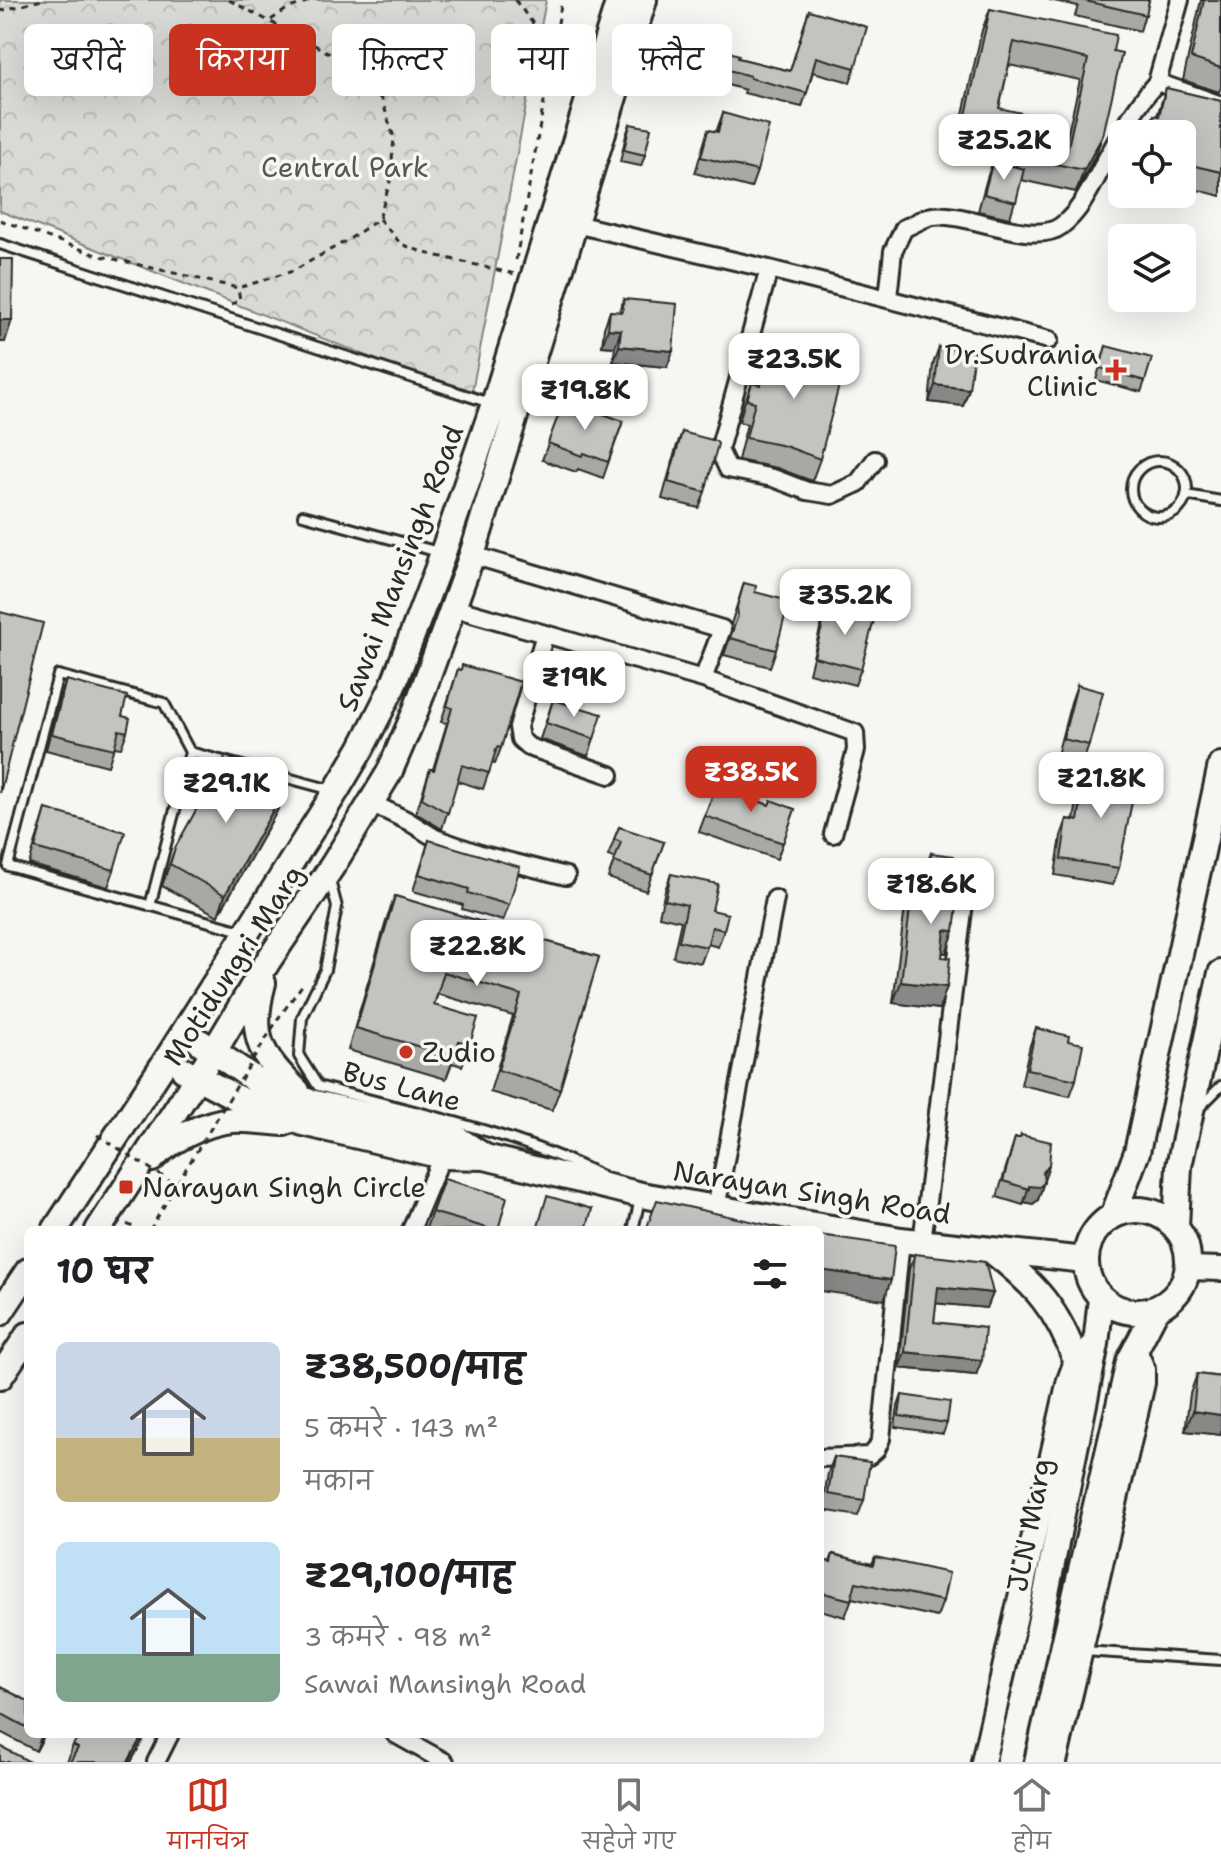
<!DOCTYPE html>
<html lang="hi">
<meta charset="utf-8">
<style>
body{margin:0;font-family:"Shantell Sans","Playpen Sans Deva",sans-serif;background:#f2f2f2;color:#202124;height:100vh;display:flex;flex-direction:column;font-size:30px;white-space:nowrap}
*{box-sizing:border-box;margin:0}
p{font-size:26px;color:#757577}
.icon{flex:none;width:44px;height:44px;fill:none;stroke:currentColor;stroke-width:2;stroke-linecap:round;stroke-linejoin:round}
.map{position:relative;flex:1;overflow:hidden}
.details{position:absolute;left:24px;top:1226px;width:800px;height:512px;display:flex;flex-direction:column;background:#fff;border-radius:12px;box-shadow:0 8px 32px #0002}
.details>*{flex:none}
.hud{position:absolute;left:24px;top:24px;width:800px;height:72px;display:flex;gap:16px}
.fabs{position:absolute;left:1108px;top:120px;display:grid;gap:16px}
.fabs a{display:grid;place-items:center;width:88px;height:88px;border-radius:12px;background:#fff;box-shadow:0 8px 32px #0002;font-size:40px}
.price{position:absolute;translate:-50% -68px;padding:0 18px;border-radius:16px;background:#fff;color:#222;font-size:26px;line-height:52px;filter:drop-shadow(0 2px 4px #0008)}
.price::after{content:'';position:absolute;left:50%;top:48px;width:24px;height:18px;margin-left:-12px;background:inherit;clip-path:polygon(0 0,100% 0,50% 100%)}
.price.active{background:#c8321e;color:#fff}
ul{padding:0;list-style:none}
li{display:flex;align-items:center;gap:24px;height:200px;padding:0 32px}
li span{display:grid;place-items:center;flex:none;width:224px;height:160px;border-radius:12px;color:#555}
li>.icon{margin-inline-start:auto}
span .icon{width:96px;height:96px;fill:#fffc;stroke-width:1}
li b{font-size:34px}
h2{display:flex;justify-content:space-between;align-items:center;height:96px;padding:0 32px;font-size:34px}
.pill{padding:0 28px;border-radius:12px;background:#fff;box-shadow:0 8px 32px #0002;font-size:28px;line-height:72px}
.pill.active{background:#c8321e;color:#fff}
.dock{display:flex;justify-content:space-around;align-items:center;height:112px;border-top:2px solid #e0e0e0;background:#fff;font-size:22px;color:#757577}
.dock a{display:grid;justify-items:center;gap:4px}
.dock .active{color:#c8321e}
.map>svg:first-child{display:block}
.park{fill:url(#park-crowns);stroke:#828280;stroke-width:2}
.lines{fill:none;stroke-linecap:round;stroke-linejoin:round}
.lane-casing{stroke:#2b2b2b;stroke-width:14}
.street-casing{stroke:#2b2b2b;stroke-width:22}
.secondary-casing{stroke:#2b2b2b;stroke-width:28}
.primary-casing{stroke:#2b2b2b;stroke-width:30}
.path{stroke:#2b2b2b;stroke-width:3;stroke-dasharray:6 6;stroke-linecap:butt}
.lane{stroke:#f6f6f2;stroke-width:8}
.street{stroke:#f6f6f2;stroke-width:16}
.secondary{stroke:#f6f6f2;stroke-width:22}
.primary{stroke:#f6f6f2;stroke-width:24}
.path-bridge{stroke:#2b2b2b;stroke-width:3;stroke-dasharray:6 6;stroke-linecap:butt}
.wall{fill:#a8a8a5;stroke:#2b2b2b;stroke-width:2;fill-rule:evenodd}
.shaded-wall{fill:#888886;stroke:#2b2b2b;stroke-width:2}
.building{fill:#c3c3c0;stroke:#2b2b2b;stroke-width:2;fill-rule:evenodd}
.poi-dot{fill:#c8321e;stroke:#f6f6f2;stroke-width:3}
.labels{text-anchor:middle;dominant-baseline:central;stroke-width:7;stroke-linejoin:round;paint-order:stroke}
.park-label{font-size:28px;fill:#565656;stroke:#f6f6f2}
.poi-label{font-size:28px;fill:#2b2b2b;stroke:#f6f6f2;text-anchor:start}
.street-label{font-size:28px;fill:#2b2b2b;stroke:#f6f6f2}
</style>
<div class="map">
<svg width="1221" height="1762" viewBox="0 0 1221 1762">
<defs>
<pattern id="park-crowns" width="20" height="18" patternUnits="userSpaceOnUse" patternTransform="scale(2)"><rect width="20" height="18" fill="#d9d9d5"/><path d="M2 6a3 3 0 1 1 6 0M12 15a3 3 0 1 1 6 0" fill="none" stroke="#babab7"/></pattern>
</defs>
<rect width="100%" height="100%" fill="#f6f6f2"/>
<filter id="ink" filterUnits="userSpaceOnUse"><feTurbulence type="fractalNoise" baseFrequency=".0125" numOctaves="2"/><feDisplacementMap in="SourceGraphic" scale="16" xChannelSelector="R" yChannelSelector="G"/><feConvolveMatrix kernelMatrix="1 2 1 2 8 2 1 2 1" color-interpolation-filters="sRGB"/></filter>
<g filter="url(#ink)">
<path class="park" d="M0,0H546L471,397L0,211Z"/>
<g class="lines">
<defs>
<path id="lane" d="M0,244L490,403
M1131 489a28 28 0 1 1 56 0a28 28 0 1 1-56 0Z
M1186,495L1221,501
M303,515L442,553
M329,877L337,907L325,970L302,1018L299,1056L318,1086C413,1112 512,1131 600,1175
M150,906L190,752
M242,931L8,866L58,675L164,703L190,752L332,790
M1199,1108L1221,1086
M633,1230L640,1199
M1084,1651L1221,1660"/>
<path id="street" d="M1180,0L1157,82L1221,105
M575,224L769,269L1049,340
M769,269L719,450L728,469L773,478L807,491L832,495L858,483L875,460
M888,298L893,251L904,228C913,225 924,217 933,216C965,211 1033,247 1061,226C1085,208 1097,174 1112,149C1125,125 1139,102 1157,82
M472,555L722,629L703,679
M454,608L703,679L855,733L856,750L833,834
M545,634L518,727L520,739L529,747L610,775
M371,803L408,821L435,838L483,855L566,876
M716,1208L775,899
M411,1230L442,1156
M922,1242L968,870
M820,1458L869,1456L876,1450L881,1439L901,1240
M395,1734L445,1762
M156,1762L170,1734"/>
<path id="secondary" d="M1188,1268L1221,1269
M983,1762L1069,1380L1076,1361L1090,1348
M1055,1762L1143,1383V1369L1135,1350"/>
<path id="primary" d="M263,983C249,1035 259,1055 297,1091
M200,1042L257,1081L281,1091L310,1102L450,1134L485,1157
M184,1070L239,1099L303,1123L442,1156L485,1157L641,1195L901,1240L1085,1260
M152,1159C169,1140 207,1122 232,1120C249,1119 267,1122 284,1123
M1086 1261a51 51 0 1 1 102 0a51 51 0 1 1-102 0Z
M1113,1216L1137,1152L1221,765
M1176,1227L1179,1166L1221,973
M55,1230L167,1059L336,791L361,749L392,688L437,570L494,404L619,0
M98,1230L213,1053L268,961L333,865L389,773L414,715L472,555L644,0
M992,1251C1035,1284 1058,1310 1076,1361
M0,1313L28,1271
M0,1377L28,1335
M1009,1762L1031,1668L1096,1344L1101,1298
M1037,1762L1129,1362L1157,1308"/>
</defs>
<use href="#lane" class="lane-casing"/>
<use href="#street" class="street-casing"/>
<use href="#secondary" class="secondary-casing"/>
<use href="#primary" class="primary-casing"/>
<path class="path" d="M229,0L339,58L382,100L394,138L390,182L379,219L351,238L293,271L238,288
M515,0L560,59L575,68
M0,11L42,0
M271,20L287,9L312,0
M379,219L401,244L425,253L515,274
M0,220L97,255L238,288L240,300L228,306
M516,260L562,0
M277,1020L303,984
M127,1224L138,1230
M150,1230L176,1185"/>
<use href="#lane" class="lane"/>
<use href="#street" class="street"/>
<use href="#secondary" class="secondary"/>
<use href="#primary" class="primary"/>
<path class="path-bridge" d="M97,1135L176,1185L275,1024"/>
</g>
<path class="wall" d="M1049,0H1149L1140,31L1075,16L1078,6Z
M1201,0H1221V87L1219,92L1183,80Z
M990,9L1113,51L1095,156L1076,192L1021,180L1010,218L978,211L987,178L993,161L1016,167L1019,157L956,145L982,30ZM1009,65L1080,80L1064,150L1038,144L999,108Z
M809,10L855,68L850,82L813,72L802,107L744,93L745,90L689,74L699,43L738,58L790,71Z
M1166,88L1221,101V196L1182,186V134H1147L1154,115L1157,116Z
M723,113L757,171L751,188L695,173L708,130L716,132Z
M630,124L645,155L641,166L620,162L626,135Z
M624,299L667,367L613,362L615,347L602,346L604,328L610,311L619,312Z
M770,346L820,459L812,481L777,468L738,460L747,424L739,422L744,404L752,383L758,384Z
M1106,346L1145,381L1141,392L1096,380Z
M939,347L969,389L963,406L929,402L933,364Z
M564,400L623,421L603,478L578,469L576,472L542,460Z
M682,432L705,492L699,508L662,499L676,448Z
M744,583L755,592L776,650L770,667L724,655L732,632L731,624Z
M837,606L861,669L855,685L809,673L820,629L826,612L834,614Z
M458,669L501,748L495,764L492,763L483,789L457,781L442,829L416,813L430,769H433L447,723L441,722Z
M66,680L122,716L127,732L121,748L114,747L108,766L46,750L60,696Z
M1077,685L1089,745L1083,762L1057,755L1071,702Z
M553,700L594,739L588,756L540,739Z
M1086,768L1119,868L1113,885L1055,875L1061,836L1067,819L1074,820L1080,784Z
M716,786L769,805L795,809L777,859L699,832Z
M285,789L277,811L218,916L162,886L175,848Z
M46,809L114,870L108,887L29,864Z
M619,827L664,842L646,891L608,878L615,858L608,856Z
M429,840L509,905L503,921L462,909L463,905L413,891Z
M931,853L950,888L954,931L946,953H942L939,1009L893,1003L905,907L913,885L921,886L923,875Z
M671,874L712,910L724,930L718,947L708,944L701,963L673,957L681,921L659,916L665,890Z
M395,896L599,957L560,1089L552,1110L490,1092L513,1016L438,994L434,1005L470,1044L462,1066L452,1063L446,1079L348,1050L387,918Z
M1036,1028L1068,1041L1076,1080L1070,1096L1021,1085L1030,1045Z
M1021,1135L1044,1181L1038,1200L1033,1204L1024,1202L1023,1205L997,1197L1015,1138H1020Z
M444,1179L498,1230H432L426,1228Z
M915,1254L993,1293L987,1308L936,1303L934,1322L976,1375L899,1368L909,1269Z
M1197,1374L1221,1377V1435L1185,1431L1190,1394Z
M902,1395L947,1423L943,1434L895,1427L898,1406Z
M834,1457L864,1500L858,1516L822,1510L828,1473Z
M833,1554L872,1564L875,1557L943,1601L937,1617L852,1598L845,1617L820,1610V1560L830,1562Z
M0,1687L28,1701V1734H45L36,1751L0,1732Z
M146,1734L131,1762H67L73,1745Z"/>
<path class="shaded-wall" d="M1103,135L1095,156L1076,192L1084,170Z
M0,320H12L5,342H0Z
M608,329L621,330L615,347L602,346Z
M619,346L673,351L667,367L613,362Z
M935,385L969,389L963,406L929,402Z
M285,789L277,811L218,916L225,895Z
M945,930L954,931L946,953L937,952Z
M901,982L947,987L939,1009L893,1003Z
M1049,1165L1038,1200L1033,1204L1024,1202L1029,1186Z
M820,1270L891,1280L884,1300L820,1291Z
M938,1287L993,1293L987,1308L932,1303Z
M905,1352L982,1360L976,1375L899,1368Z
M1193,1411L1221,1415V1435L1185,1431Z
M42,1734H45L36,1751Z
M143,1734H146L131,1762H128Z"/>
<path class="building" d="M1081,0H1149L1146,15Z
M1204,0H1221V68L1191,58Z
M990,9L1116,35L1113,51L1122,53L1103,135L1084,170L1022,157L1027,135L964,124ZM1014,42L1088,59L1067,151L1038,144L1044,118L999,108Z
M809,10L867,27L855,68L816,57L807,93L750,78V76L694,60L699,43L739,55L738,58L790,71Z
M1166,88L1221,101V172L1182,163V134H1149L1154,115L1159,116Z
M723,113L769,126L757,171L701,157L708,130L718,132Z
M630,124L651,128L645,155L624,150Z
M993,161L1024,169L1016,202L984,194Z
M0,259H13L12,320H0Z
M624,299L677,304L673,351L619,346L621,330L608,329L610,311L622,312Z
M770,346L844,366L820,459L785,446L746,438L755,402L747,400L752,383L760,385Z
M1106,346L1152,358L1145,381L1100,368Z
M939,347L974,351L969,389L935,385Z
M564,400L623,421L608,462L584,453L582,456L548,443Z
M682,432L716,441L718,444L705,492L668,482Z
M744,583L756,586L755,592L789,601L776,650L730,638L738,616L737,607Z
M837,606L875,616L861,669L814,657L826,612L835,615Z
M0,612L43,623L0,793Z
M462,665L521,682L501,748L497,747L489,773L462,765L448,813L422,798L430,769L434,770L452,708L447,706L458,669L461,670Z
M66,680L127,696L122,716L130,718L127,732L119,730L114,749L52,734Z
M1077,685L1103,692L1089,745L1063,739Z
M553,700L602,714L594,739L546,723Z
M226,756L285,789L225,895L170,864L175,848Z
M1086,768L1137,776L1119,868L1061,859L1067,819L1078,821Z
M716,786L769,805L771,800L795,809L783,843L705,816Z
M46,809L125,832L114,870L35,848Z
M619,827L664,842L652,875L614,862L621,842L614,839Z
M429,840L520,867L509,905L468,893L469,889L419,874Z
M931,853L954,856L950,888L959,889L954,931L945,930L942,957L950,958L947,987L901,982L913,885L927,887Z
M671,874L718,884L712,910L728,914L724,930L712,927L707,947L679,941L687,905L665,900Z
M395,896L599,957L560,1089L498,1070L521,995L444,972L434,1005L478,1018L470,1044L459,1041L454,1057L356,1028Z
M1036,1028L1069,1036L1068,1041L1083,1044L1076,1080L1027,1069Z
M1021,1135L1051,1142L1049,1165L1043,1172L1044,1183L1039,1187L1029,1186V1189L1003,1181L1015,1138H1020Z
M444,1179L507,1197L498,1230H494L432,1212Z
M547,1196L592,1209L586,1230H537Z
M657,1200L790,1230H646Z
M820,1235L895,1246L891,1280L820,1270Z
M915,1254L985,1262L993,1293L938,1287L934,1322L985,1328L982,1360L905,1352Z
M1197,1374L1221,1377V1415L1193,1411Z
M902,1395L950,1402L947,1423L899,1416Z
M834,1457L870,1462L864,1500L828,1494Z
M833,1554L873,1565L875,1557L949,1573L943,1601L856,1582L851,1600L820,1592V1560L831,1562Z
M0,1687L28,1701V1728L0,1713Z
M80,1734H143L128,1762H70L78,1748L73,1745Z
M0,1746L30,1762H0Z"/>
</g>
<g class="poi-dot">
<path d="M1112 358h8v8h8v8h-8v8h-8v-8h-8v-8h8z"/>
<circle cx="406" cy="1052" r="8"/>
<rect x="118" y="1179" width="16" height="16" rx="4"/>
</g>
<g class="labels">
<g class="park-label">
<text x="345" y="167">Central Park</text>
</g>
<g class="poi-label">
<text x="1098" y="354" text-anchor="end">Dr.Sudrania<tspan x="1098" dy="32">Clinic</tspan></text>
<text x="422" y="1052">Zudio</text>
<text x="142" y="1187">Narayan Singh Circle</text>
</g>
<g class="street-label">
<text transform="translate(400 568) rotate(-69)">Sawai Mansingh Road</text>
<text transform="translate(233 965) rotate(-57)">Motidungri Marg</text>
<text transform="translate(402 1086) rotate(15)">Bus Lane</text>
<text transform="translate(812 1192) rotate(9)">Narayan Singh Road</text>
<text transform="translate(1029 1525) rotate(-79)">JLN Marg</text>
</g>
</g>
</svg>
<div class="fabs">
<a><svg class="icon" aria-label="locate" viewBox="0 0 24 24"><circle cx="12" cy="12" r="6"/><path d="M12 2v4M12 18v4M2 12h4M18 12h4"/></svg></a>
<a><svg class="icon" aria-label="layers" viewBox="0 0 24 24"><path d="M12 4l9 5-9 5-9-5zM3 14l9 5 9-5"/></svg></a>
</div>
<b class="price" style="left:1004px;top:182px">₹25.2K</b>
<b class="price" style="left:794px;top:401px">₹23.5K</b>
<b class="price" style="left:585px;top:432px">₹19.8K</b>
<b class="price" style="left:845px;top:637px">₹35.2K</b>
<b class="price" style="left:574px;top:719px">₹19K</b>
<b class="price active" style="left:751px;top:814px">₹38.5K</b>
<b class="price" style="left:1101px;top:820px">₹21.8K</b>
<b class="price" style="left:226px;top:825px">₹29.1K</b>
<b class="price" style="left:931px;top:926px">₹18.6K</b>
<b class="price" style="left:477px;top:988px">₹22.8K</b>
<div class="hud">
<a class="pill">खरीदें</a>
<a class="pill active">किराया</a>
<a class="pill">फ़िल्टर</a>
<a class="pill">नया</a>
<a class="pill">फ़्लैट</a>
</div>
<section class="details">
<h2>10 घर<svg class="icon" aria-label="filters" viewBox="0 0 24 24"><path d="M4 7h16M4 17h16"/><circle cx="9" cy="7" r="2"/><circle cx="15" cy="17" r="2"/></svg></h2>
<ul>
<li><span style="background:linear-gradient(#c9d6e8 60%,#c2b280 0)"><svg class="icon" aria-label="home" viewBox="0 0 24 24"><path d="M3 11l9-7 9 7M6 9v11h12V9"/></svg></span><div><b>₹38,500/माह</b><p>5 कमरे · 143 m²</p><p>मकान</p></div></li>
<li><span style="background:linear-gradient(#bfe0f5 70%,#7fa58c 0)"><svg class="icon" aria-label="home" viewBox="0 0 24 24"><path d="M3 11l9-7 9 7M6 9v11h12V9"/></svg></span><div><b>₹29,100/माह</b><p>3 कमरे · 98 m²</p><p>Sawai Mansingh Road</p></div></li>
</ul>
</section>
</div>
<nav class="dock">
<a class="active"><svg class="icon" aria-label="map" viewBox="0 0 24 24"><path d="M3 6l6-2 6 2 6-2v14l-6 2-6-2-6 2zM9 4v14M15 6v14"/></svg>मानचित्र</a>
<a><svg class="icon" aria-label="saved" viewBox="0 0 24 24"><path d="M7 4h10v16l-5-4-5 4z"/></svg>सहेजे गए</a>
<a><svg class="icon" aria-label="home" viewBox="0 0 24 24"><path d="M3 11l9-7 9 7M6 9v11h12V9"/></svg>होम</a>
</nav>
